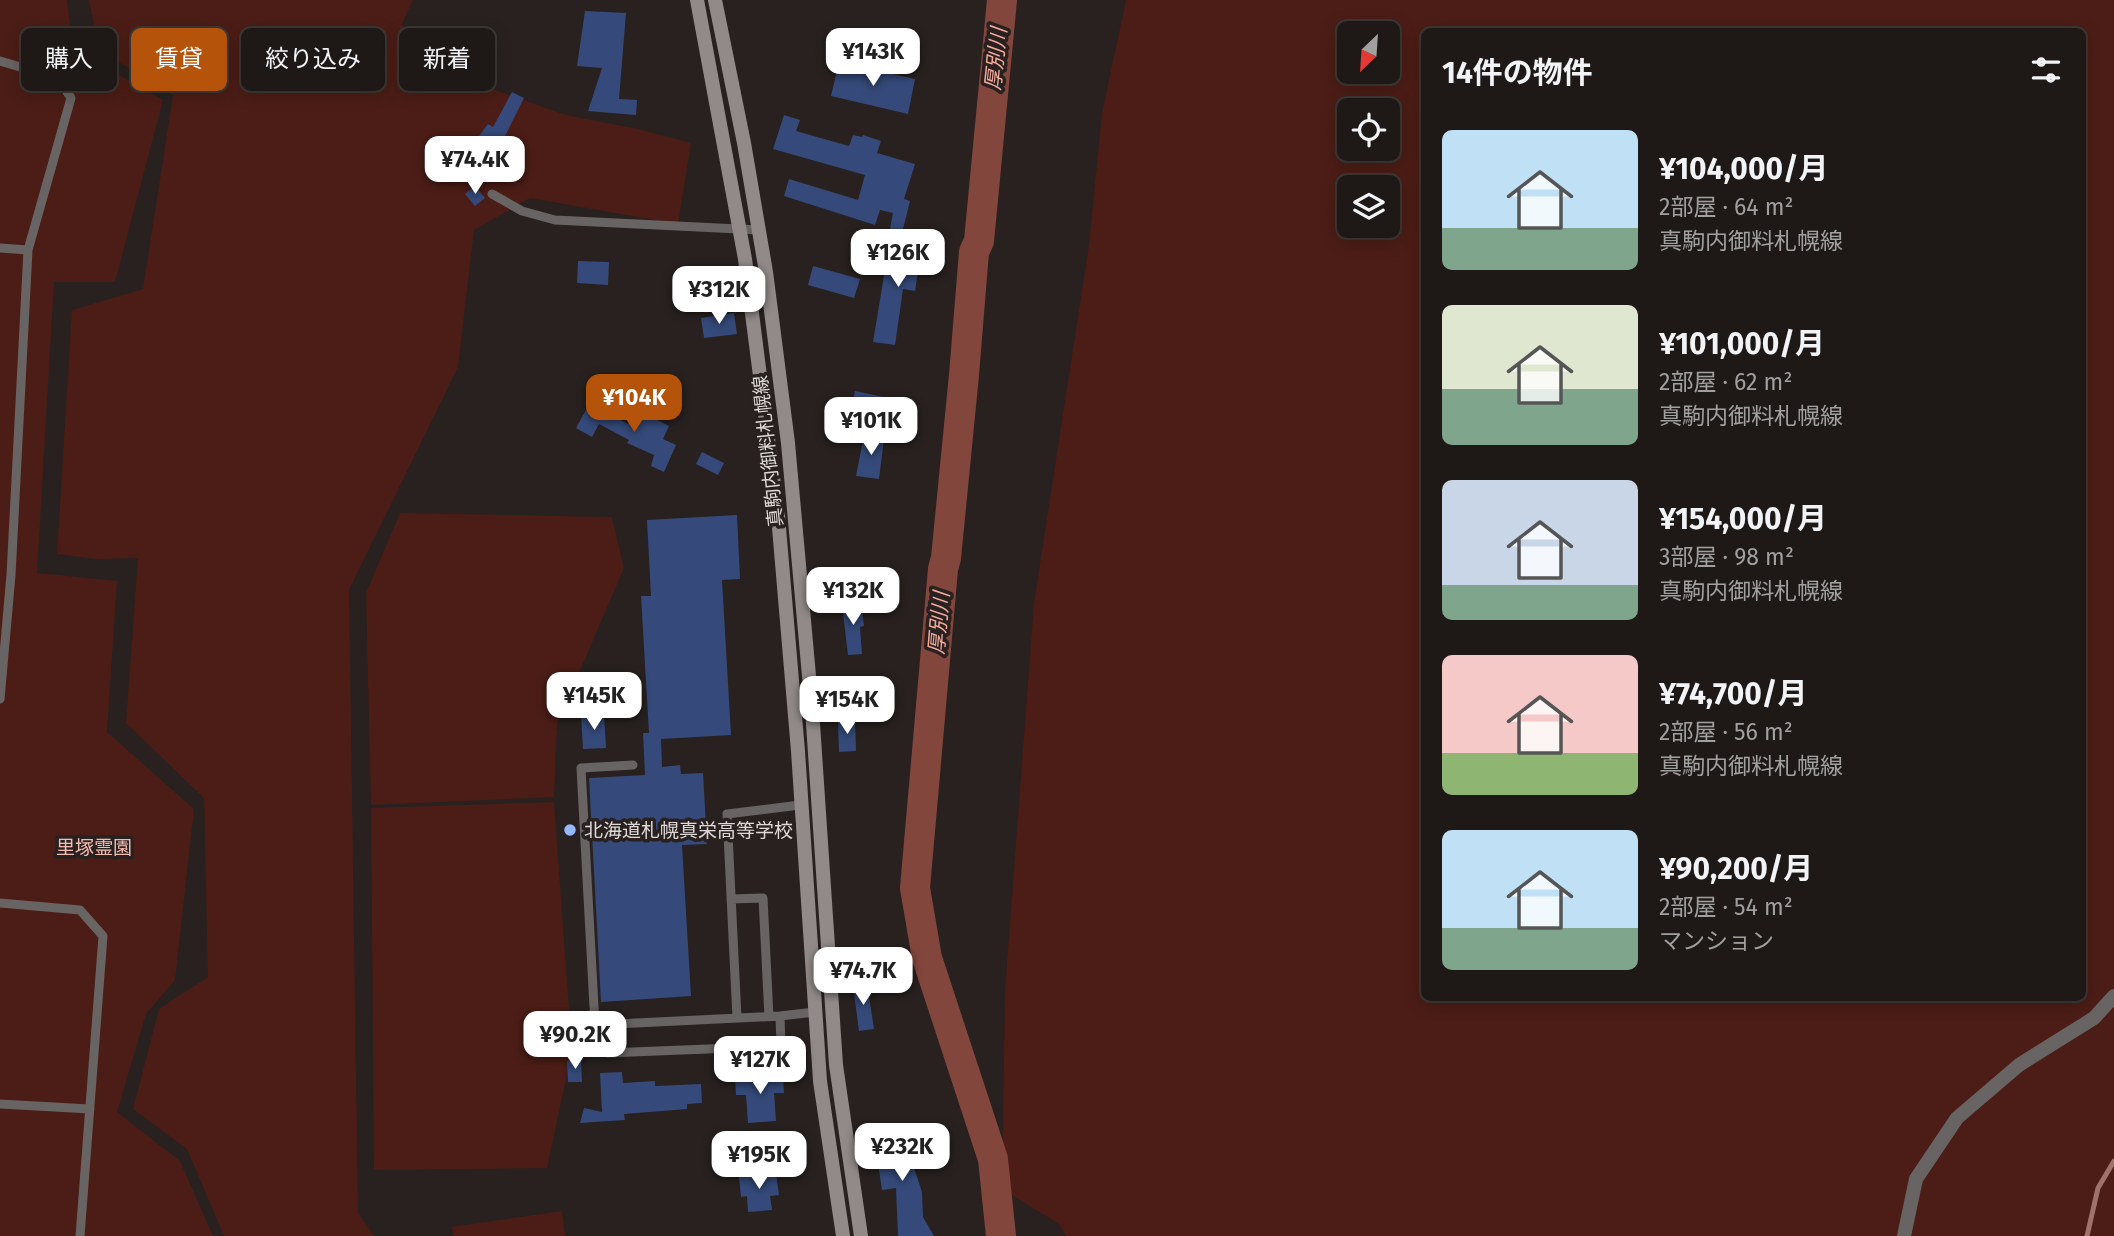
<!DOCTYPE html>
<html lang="ja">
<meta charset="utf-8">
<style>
body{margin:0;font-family:"Fira Sans","Noto Sans JP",sans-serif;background:#2b2624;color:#f1f3f6;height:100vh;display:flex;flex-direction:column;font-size:26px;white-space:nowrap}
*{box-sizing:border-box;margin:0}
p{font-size:23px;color:#a1a0a1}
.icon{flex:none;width:38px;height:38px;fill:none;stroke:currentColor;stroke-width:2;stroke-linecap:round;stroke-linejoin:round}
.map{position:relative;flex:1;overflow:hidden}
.details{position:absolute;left:1421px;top:28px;width:665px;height:973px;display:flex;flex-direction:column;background:#1e1917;border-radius:10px;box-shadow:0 4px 18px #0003,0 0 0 2px #3c3836}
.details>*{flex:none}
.hud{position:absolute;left:21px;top:28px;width:665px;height:63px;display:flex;gap:14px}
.needle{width:46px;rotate:205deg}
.tools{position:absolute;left:1337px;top:21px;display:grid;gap:14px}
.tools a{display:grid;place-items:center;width:63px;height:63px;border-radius:10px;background:#1e1917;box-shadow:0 4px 18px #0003,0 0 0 2px #3c3836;font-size:35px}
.price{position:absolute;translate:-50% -60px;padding:0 16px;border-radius:14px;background:#fff;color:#222;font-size:23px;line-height:46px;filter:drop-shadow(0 2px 4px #0008)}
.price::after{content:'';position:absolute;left:50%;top:42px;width:21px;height:16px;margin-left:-10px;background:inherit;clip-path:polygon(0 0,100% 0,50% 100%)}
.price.on{background:#b45309;color:#fff}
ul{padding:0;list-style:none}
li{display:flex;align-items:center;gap:21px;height:175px;padding:0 21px}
li span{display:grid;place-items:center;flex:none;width:196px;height:140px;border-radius:10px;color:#555}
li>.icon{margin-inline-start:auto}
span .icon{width:84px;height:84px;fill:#fffc;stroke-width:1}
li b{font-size:30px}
h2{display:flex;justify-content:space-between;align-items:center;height:84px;padding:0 21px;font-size:30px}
.tag{padding:0 24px;border-radius:10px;background:#1e1917;box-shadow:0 4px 18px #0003,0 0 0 2px #3c3836;font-size:24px;line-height:63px}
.tag.on{background:#b45309;color:#fff}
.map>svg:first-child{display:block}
.green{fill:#4b1d16;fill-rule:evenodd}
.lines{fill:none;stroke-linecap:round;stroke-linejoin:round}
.stream{stroke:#9f726b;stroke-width:5}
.river{stroke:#83463c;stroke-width:30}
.building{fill:#354a7a}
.lane{stroke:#696464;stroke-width:9}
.street{stroke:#696464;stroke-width:14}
.secondary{stroke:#918a89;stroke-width:14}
.poi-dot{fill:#96b6fd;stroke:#28211f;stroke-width:2.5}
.labels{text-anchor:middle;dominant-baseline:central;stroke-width:7;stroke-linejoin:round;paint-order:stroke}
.street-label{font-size:19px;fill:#dfdad9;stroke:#28211f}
.poi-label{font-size:19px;fill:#dfdad9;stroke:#28211f;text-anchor:start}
.park-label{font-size:19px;fill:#f6bcb1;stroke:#28211f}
.water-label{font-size:21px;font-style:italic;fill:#f6aa9c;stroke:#28211f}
</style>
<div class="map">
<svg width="2114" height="1236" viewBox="0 0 2114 1236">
<rect width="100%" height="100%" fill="#28211f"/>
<path class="green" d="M0,0H67L73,49L163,100L115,282H54L37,573L117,581L107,732L194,809L175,980L146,1014L117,1112L180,1161L213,1236H0Z
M89,0H413L402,24L429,58L470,81L566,115L638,129L691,143L678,224L530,198L474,230L458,367L349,590L358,1213L374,1236H224L187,1149L133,1109L159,1009L208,977L204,798L126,723L138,558L96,559L57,554L72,310L143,289L173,95L99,50Z
M1126,0H2114V1236H1066L1059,1224L1002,1189L1005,990L1034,603L1089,245L1102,113ZM1424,32H2082V998H1424ZM1349,33H1388V72H1349ZM1349,110H1388V149H1349ZM1349,187H1388V226H1349Z
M400,513L612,517L624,568L557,724L554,797L371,805L366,593Z
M554,802L572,1051L547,1168L374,1170L371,808Z
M562,1211L565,1236H453L452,1227Z"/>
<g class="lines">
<path class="stream" d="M2087,1236L2098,1188L2114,1161"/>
<path class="river" d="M1001,1236L993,1159L927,958L915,888L943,569L946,558L964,375L974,252L979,241L1002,0"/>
</g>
<path class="building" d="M585,11L626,13L619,99L637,100L636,115L588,111L602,68L577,66Z
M139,34L157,41L151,56L133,50Z
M839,62L915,79L908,114L831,96Z
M512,92L524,98L505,136L513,142L505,152L502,150L486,173L474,181L467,170L484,158L470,148L488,124L493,127Z
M784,115L800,120L796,131L849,146L853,135L862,137L863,135L881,141L877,153L915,164L904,199L910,201L902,233L890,229L893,213L880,210L875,225L784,196L789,179L858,200L865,175L773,149Z
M475,186L485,198L475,206L465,194Z
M906,236L928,241L924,260L920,259L915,291L903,289L895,345L873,342L886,264L899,266Z
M578,261L609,262L608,285L577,283Z
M813,266L860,279L854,298L808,285Z
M734,313L737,334L704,338L701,318Z
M855,391L884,397L877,430L861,426L864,411L851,408Z
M587,408L601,415L603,411L628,424L635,409L669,426L663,439L676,445L664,472L651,466L654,455L627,443L629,440L599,424L592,437L576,428Z
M864,435L884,438L879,479L856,476Z
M702,452L724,463L718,475L696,464Z
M737,515L740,579L722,580L731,735L661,739L662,767L680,765L681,774L703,773L707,844L682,845L691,996L601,1002L589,778L645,775L643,733H649L641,596H651L647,520Z
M861,602L864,626L860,627L862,654L848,655L842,604Z
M604,714L606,748L583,749L581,715Z
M855,721L856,751L839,752L838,722Z
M867,983L874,1029L859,1031L853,985Z
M581,1060L582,1082H568L567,1061Z
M622,1072L623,1083L655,1081V1086L701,1084L702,1103L687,1104V1109L624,1114L625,1120L580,1123L584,1108L602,1112L600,1073Z
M783,1074L784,1093H774L776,1121L748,1123L746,1095H736L735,1077Z
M900,1123L902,1161L908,1160L910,1169L914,1168L922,1192L923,1217L934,1236H898L896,1188L882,1190L878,1163H881L878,1125Z
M745,1134L747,1149L719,1153L716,1139Z
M776,1173L779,1195L770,1196L772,1210L748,1212L747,1196L741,1197L739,1177Z"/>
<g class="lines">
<path class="lane" d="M0,61L58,78L71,98L28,250L11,575L0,699
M492,194L522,211L555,220L759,230
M0,248L28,250
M633,765L581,768L595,1025L780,1016L815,1012
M731,899L763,898L769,1017
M0,903L80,910L103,936L80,1236
M737,1018L727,814L800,805
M605,1024L607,1053L781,1046L780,1016
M0,1104L90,1109"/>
<path class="street" d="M1904,1236L1916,1179L1957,1118L2019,1065L2094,1018L2114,996"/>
<path class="secondary" d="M697,0L745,259L778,516L798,751L820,1081L843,1236
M715,0L744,143L766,272L788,443L812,709L836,1065L861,1236"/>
</g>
<circle class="poi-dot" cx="570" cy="830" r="7"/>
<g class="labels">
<g class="street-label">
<text transform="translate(768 451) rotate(-96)">真駒内御料札幌線</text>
</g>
<g class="poi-label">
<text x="584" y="830">北海道札幌真栄高等学校</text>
</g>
<g class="park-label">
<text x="94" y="847">里塚霊園</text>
</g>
<g class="water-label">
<text transform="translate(996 59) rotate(-84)">厚別川</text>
<text transform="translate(939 623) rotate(-85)">厚別川</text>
</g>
</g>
</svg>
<div class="tools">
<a><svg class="needle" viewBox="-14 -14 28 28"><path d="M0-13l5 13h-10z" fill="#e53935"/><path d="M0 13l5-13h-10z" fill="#a1a0a1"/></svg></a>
<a><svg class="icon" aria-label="locate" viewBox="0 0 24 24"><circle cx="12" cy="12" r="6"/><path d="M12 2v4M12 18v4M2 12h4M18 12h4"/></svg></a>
<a><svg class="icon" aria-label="layers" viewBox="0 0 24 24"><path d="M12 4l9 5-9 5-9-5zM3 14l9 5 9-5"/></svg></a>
</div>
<b class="price" style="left:873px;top:88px">¥143K</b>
<b class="price" style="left:475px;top:196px">¥74.4K</b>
<b class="price" style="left:898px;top:289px">¥126K</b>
<b class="price" style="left:719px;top:326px">¥312K</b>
<b class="price on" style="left:634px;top:434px">¥104K</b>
<b class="price" style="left:871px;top:457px">¥101K</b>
<b class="price" style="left:853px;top:627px">¥132K</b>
<b class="price" style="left:594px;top:732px">¥145K</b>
<b class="price" style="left:847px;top:736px">¥154K</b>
<b class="price" style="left:863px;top:1007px">¥74.7K</b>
<b class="price" style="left:575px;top:1071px">¥90.2K</b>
<b class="price" style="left:760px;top:1096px">¥127K</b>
<b class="price" style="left:902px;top:1183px">¥232K</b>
<b class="price" style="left:759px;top:1191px">¥195K</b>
<div class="hud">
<a class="tag">購入</a>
<a class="tag on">賃貸</a>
<a class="tag">絞り込み</a>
<a class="tag">新着</a>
</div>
<section class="details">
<h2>14件の物件<svg class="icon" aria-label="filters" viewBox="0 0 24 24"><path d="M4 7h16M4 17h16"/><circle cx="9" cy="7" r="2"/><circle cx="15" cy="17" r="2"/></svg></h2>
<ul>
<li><span style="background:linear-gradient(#bfe0f5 70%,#7fa58c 0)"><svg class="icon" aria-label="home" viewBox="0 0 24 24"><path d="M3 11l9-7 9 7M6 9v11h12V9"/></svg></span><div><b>¥104,000/月</b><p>2部屋 · 64 m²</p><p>真駒内御料札幌線</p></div></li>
<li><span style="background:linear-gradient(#dfe7d0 60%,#7fa58c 0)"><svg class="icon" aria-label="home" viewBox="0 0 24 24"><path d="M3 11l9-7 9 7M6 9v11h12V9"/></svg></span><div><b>¥101,000/月</b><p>2部屋 · 62 m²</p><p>真駒内御料札幌線</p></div></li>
<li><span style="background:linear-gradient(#c9d6e8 75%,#7fa58c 0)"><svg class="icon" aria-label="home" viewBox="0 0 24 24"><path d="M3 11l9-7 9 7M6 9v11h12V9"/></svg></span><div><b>¥154,000/月</b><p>3部屋 · 98 m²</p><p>真駒内御料札幌線</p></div></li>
<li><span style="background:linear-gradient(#f6c9c9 70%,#8fb573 0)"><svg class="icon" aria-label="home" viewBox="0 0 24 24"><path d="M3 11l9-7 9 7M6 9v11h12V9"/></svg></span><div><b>¥74,700/月</b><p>2部屋 · 56 m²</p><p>真駒内御料札幌線</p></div></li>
<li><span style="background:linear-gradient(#bfe0f5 70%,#7fa58c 0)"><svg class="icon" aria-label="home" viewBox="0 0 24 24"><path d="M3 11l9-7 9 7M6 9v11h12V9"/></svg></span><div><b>¥90,200/月</b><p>2部屋 · 54 m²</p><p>マンション</p></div></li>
</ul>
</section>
</div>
